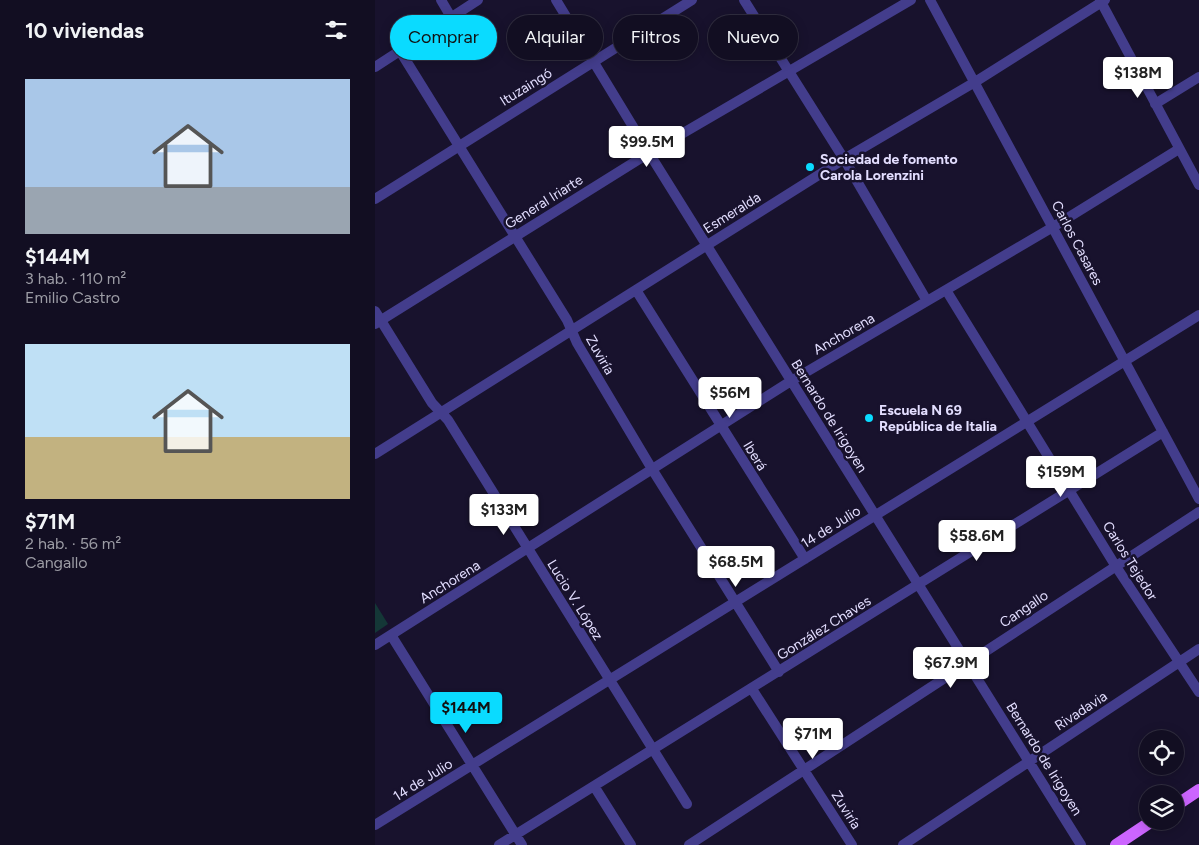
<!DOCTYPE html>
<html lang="es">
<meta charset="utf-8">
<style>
body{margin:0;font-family:Figtree,sans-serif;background:#1b172a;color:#f1f3f6;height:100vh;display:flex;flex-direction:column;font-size:19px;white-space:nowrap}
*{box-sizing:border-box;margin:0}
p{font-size:16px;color:#9c9ca5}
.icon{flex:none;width:28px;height:28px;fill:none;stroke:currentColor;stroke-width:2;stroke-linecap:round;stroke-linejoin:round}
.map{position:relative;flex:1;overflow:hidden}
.details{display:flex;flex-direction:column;background:#120e22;width:375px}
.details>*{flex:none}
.guide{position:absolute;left:15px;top:15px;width:475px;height:45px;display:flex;gap:10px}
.fabs{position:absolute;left:764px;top:730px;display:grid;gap:10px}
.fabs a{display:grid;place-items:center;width:45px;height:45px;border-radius:50%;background:#120e22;box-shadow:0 2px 12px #0003,0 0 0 1px #312e40;font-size:25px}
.price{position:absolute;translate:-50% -42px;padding:0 11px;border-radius:5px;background:#fff;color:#222;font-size:16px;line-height:32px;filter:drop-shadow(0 1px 2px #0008)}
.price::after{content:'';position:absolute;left:50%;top:30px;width:15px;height:11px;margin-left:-8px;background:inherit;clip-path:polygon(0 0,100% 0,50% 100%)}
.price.active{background:#0adbff;color:#111}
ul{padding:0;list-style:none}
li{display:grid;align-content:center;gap:10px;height:265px;padding:0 25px}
li span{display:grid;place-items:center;height:155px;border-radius:0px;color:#555}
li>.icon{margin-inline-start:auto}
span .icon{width:90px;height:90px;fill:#fffc;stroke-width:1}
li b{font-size:21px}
h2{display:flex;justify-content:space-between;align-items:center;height:60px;padding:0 25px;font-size:21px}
.tag{padding:0 18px;border-radius:22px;background:#120e22;box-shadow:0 2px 12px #0003,0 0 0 1px #312e40;font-size:18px;line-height:45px}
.tag.active{background:#0adbff;color:#111}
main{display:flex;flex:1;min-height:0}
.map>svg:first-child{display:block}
.green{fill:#143737}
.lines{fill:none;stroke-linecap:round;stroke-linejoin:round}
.minor{stroke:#433d8c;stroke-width:10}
.major{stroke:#cc65ff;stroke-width:12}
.poi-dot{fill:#0adbff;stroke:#18122d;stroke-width:2}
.labels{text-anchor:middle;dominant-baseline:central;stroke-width:5;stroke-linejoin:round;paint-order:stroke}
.street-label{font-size:14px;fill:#e3deff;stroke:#18122d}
.poi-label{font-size:14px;font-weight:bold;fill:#e3deff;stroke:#18122d;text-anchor:start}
</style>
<main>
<section class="details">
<h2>10 viviendas<svg class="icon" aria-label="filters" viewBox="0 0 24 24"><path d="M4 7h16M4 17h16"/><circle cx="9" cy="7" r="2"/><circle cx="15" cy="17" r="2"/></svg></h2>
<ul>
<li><span style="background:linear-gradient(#a9c7e8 70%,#9aa5b1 0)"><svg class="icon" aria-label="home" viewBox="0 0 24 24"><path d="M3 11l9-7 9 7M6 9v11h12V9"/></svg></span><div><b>$144M</b><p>3 hab. · 110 m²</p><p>Emilio Castro</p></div></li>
<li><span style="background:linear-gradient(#bfe0f5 60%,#c2b280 0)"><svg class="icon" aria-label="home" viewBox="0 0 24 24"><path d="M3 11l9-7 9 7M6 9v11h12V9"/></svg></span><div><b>$71M</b><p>2 hab. · 56 m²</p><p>Cangallo</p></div></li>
</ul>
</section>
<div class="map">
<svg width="824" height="845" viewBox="0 0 824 845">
<rect width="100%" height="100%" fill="#18122d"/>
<path class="green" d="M0,603L13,624L0,633Z"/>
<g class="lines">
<path class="minor" d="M66,0L76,17
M181,0L274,153L706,845
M369,0L469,159L552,301
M555,0L824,499
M725,0L824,185
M25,51L192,320L202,343L277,469L404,672
M0,67L103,0
M780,104L824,77
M0,199L317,0
M261,290L430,559
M571,290L740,565L824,692
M0,311L57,403L73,420L312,804
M0,324L274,153L536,0
M0,454L469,159L600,82L730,0
M16,635L147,845
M0,645L416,381L678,227L804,149
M377,689L477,845
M219,786L256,845
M0,825L824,315
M124,845L788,432
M314,845L824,512
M528,845L824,649"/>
<path class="major" d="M800,806L824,790
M741,845L777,821"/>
</g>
<g class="poi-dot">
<circle cx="435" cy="167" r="5"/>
<circle cx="494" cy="418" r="5"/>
</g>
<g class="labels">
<g class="street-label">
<text transform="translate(151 87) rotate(-32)">Ituzaingó</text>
<text transform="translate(169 202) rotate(-32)">General Iriarte</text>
<text transform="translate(357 213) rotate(-32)">Esmeralda</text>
<text transform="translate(702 243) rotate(62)">Carlos Casares</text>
<text transform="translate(469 334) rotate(-30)">Anchorena</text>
<text transform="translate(225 355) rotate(60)">Zuviría</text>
<text transform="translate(454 416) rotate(58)">Bernardo de Irigoyen</text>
<text transform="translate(380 456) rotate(58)">Iberá</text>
<text transform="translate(456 527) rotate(-32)">14 de Julio</text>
<text transform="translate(755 561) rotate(58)">Carlos Tejedor</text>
<text transform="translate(75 582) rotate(-32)">Anchorena</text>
<text transform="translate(200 600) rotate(58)">Lucio V. López</text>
<text transform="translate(649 609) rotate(-34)">Cangallo</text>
<text transform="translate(449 628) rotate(-32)">González Chaves</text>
<text transform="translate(706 711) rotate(-33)">Rivadavia</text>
<text transform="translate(669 759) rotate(58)">Bernardo de Irigoyen</text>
<text transform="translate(48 780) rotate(-32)">14 de Julio</text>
<text transform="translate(471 810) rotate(58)">Zuviría</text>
</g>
<g class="poi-label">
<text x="445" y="159">Sociedad de fomento<tspan x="445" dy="16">Carola Lorenzini</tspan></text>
<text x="504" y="410">Escuela N 69<tspan x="504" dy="16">República de Italia</tspan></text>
</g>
</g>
</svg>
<div class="fabs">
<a><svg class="icon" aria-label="locate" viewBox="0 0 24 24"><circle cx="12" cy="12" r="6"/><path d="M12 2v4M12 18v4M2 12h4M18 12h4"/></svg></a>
<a><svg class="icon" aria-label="layers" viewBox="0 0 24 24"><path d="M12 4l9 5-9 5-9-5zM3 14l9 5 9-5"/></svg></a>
</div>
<b class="price" style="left:763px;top:99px">$138M</b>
<b class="price" style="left:272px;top:168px">$99.5M</b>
<b class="price" style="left:355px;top:419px">$56M</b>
<b class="price" style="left:686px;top:498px">$159M</b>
<b class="price" style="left:129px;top:536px">$133M</b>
<b class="price" style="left:602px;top:562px">$58.6M</b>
<b class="price" style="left:361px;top:588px">$68.5M</b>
<b class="price" style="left:576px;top:689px">$67.9M</b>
<b class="price active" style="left:91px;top:734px">$144M</b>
<b class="price" style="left:438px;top:760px">$71M</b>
<div class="guide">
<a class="tag active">Comprar</a>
<a class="tag">Alquilar</a>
<a class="tag">Filtros</a>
<a class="tag">Nuevo</a>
</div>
</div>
</main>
